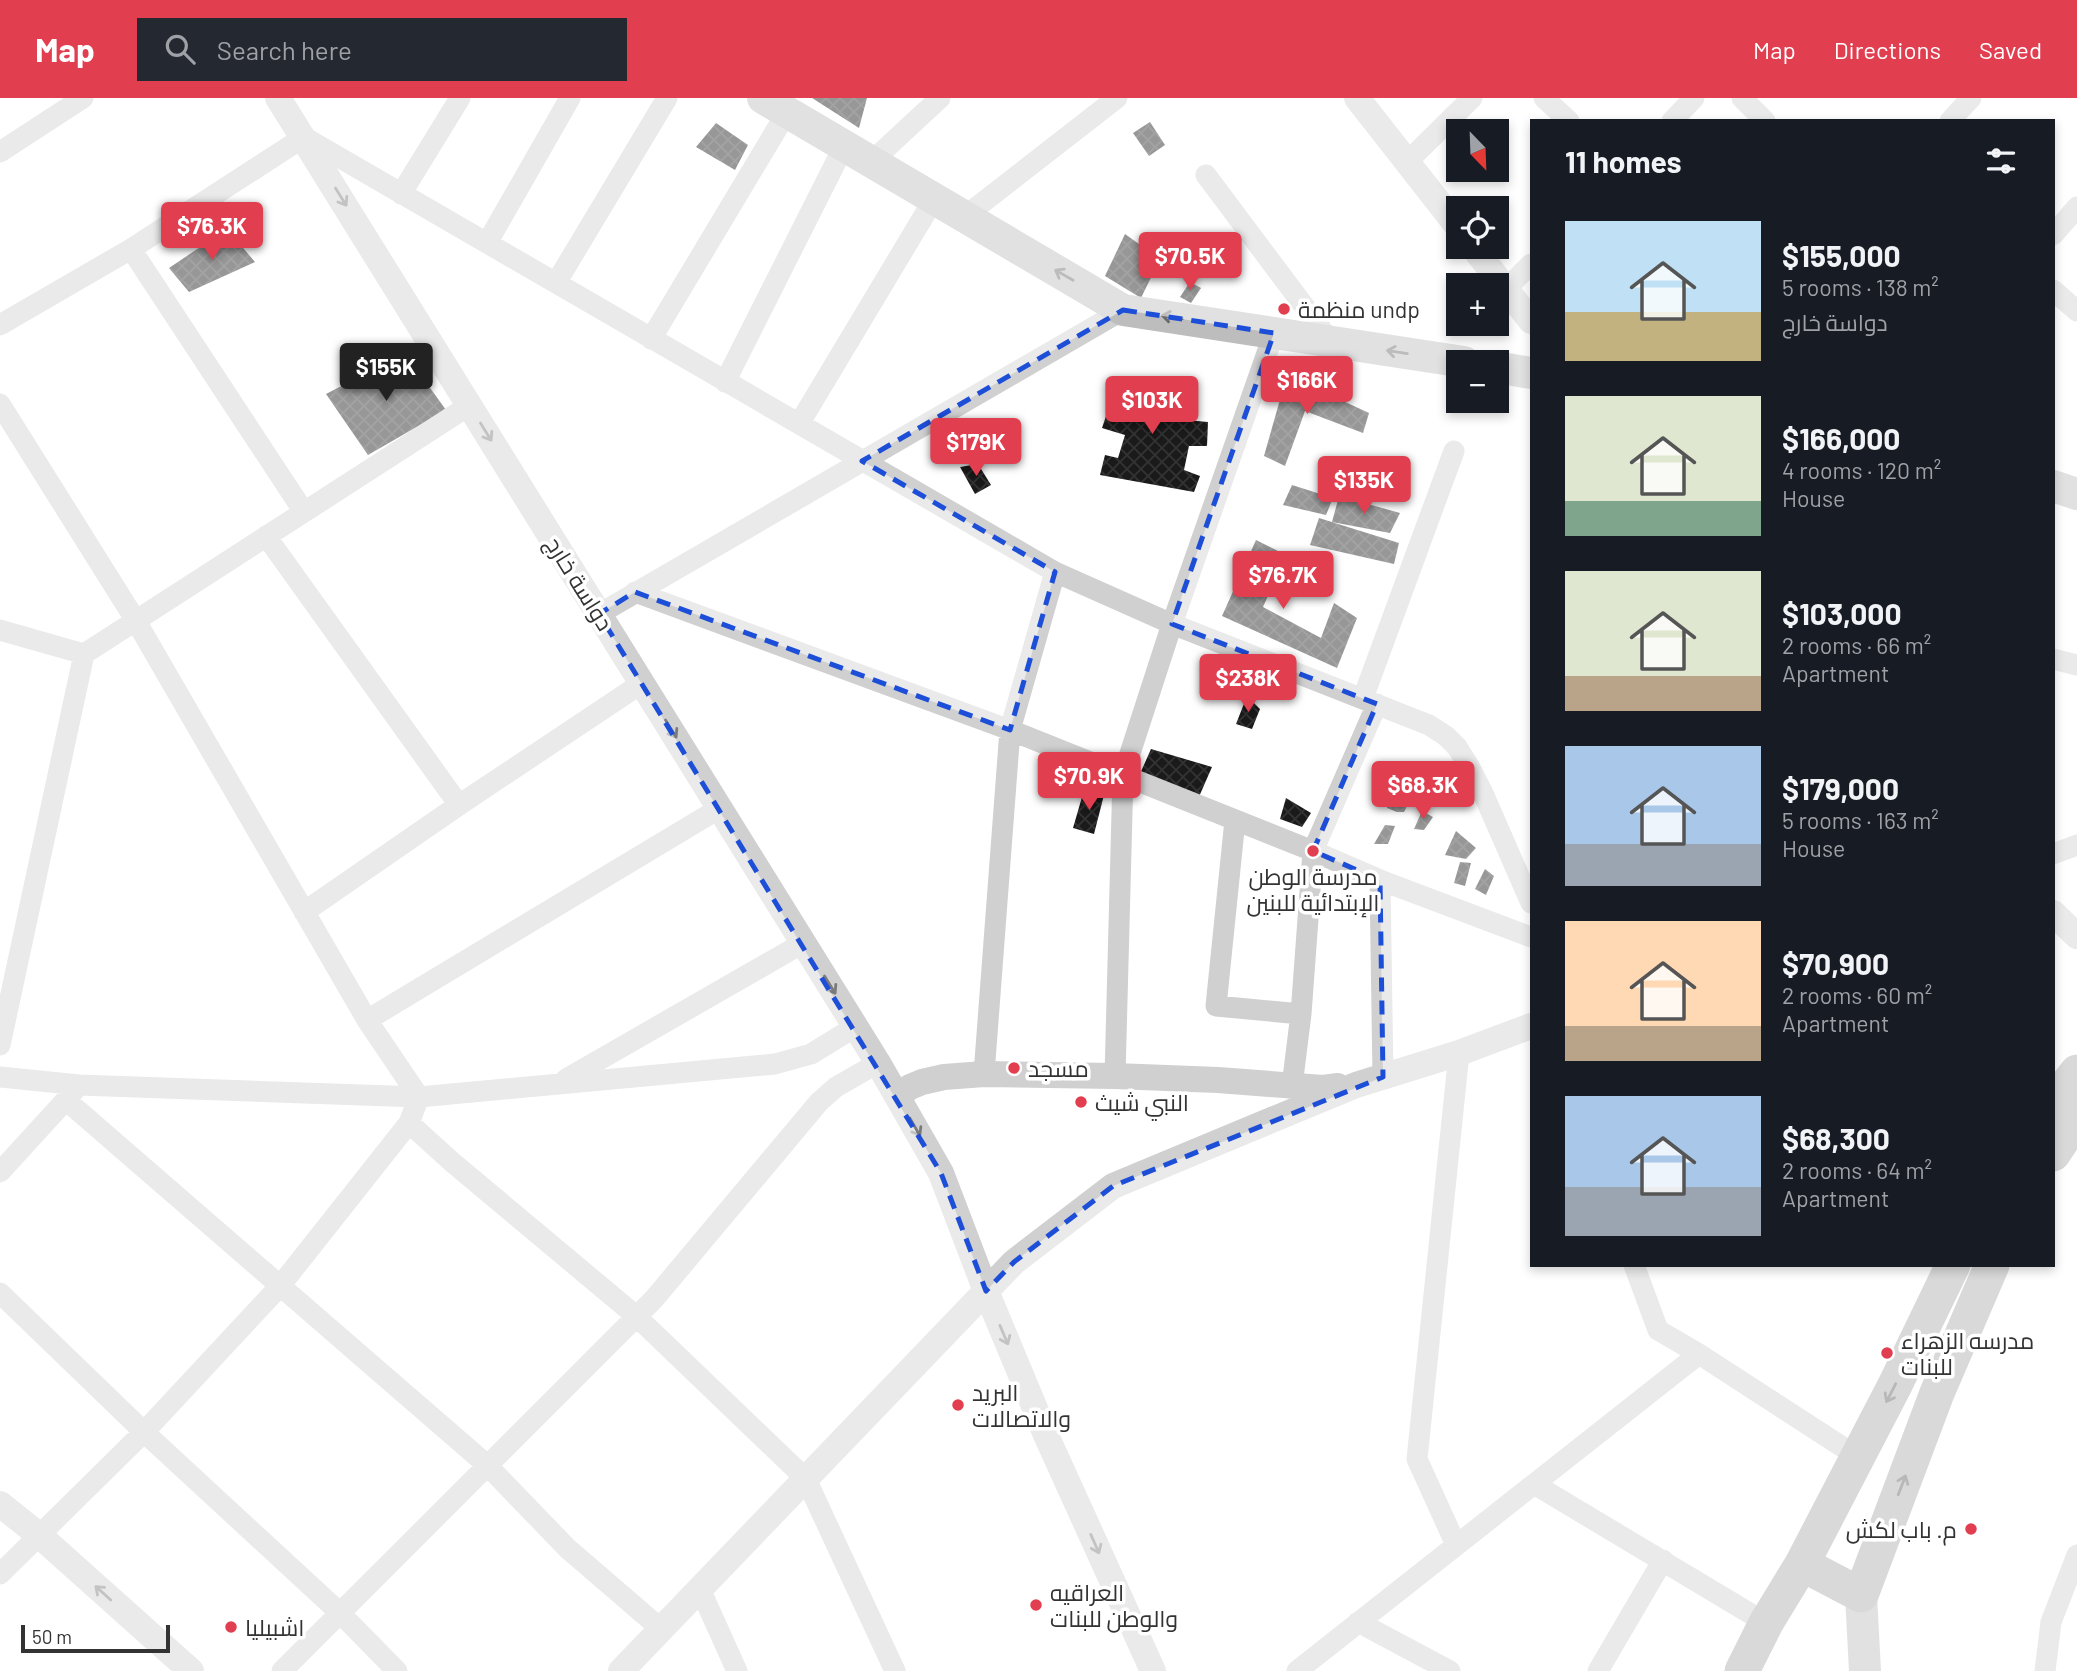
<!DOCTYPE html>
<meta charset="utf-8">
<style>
body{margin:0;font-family:Barlow,Cairo,sans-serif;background:#242831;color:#f1f3f6;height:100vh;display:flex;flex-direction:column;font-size:26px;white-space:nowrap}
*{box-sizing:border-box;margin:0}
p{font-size:23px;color:#9ea1a6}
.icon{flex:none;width:38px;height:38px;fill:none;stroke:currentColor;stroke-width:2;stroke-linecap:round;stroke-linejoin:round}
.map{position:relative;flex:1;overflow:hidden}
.drawer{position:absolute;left:1530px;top:21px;width:525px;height:1148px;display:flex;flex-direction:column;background:#171b24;border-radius:0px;box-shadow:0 4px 10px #0003}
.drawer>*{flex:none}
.needle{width:46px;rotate:157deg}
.fabs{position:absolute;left:1446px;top:21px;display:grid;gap:14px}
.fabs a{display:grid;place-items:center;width:63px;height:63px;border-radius:0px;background:#171b24;box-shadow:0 4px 10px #0003;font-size:35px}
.scale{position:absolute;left:21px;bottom:18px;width:149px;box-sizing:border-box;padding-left:7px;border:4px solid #333;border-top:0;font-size:19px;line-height:24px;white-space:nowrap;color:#333;-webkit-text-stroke:5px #fff;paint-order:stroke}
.price{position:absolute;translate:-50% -60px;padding:0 16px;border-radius:7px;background:#e13e50;color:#fff;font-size:23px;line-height:46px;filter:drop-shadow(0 2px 4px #0008)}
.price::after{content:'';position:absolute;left:50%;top:42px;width:21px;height:16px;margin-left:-10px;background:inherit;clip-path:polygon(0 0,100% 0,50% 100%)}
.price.selected{background:#222;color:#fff}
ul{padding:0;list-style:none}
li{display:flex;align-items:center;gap:21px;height:175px;padding:0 35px}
li span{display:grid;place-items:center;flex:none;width:196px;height:140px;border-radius:0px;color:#555}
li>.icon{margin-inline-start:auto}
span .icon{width:84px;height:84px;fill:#fffc;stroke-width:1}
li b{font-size:30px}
h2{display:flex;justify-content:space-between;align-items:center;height:84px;padding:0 35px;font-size:30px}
header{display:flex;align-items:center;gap:42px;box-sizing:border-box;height:98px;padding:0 35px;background:#e13e50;color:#fff}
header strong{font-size:33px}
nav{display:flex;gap:38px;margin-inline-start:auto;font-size:24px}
.search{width:490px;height:63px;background:#242831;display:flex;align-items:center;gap:18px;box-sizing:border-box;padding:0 24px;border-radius:0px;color:#9ea1a6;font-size:26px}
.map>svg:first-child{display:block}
.building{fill:url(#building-cross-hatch)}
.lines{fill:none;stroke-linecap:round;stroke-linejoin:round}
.minor{stroke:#d0d0d0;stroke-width:21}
.tertiary{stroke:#d0d0d0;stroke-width:26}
.secondary{stroke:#bdbdbd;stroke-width:32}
.primary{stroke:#ababab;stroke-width:35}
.oneway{stroke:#7a7a7a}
.oneway2{stroke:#6a6a6a}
.oneway3{stroke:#636363}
.marked{fill:none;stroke:#1d4ed8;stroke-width:5;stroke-dasharray:14 9;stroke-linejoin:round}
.poi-dot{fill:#e13e50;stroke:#fff;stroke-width:2.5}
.labels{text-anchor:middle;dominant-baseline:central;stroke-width:7;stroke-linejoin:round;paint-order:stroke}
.poi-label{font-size:23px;fill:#333;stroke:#fff;text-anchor:start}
.street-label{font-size:23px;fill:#333;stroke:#fff}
</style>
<header>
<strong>Map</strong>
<div class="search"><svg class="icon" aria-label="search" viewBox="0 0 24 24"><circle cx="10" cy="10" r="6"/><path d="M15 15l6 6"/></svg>Search here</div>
<nav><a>Map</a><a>Directions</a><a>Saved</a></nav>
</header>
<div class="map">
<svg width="2077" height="1573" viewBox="0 0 2077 1573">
<defs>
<pattern id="building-cross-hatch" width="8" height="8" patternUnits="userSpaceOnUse" patternTransform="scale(1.75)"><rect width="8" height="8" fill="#1a1a1a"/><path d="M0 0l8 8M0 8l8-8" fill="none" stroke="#333"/></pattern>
</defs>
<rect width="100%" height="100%" fill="#fff"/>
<path class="building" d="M812,0H867L859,30Z
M1150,24L1165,47L1149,58L1133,35Z
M716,25L748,47L735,72L696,49Z
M227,131L255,164L189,194L169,170Z
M1125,136L1160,161L1141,200L1105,178Z
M1190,184L1201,190L1191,205L1180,199Z
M405,255L446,312L368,357L326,296Z
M1287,277L1369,315L1363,335L1305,313L1285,368L1264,358Z
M1118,282L1183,288L1178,312L1164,311V320L1208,324L1207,348H1189L1184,372L1200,378L1194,394L1100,377L1105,357L1118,360L1125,337L1102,330Z
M961,332L973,359L960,364L946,338Z
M978,366L991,387L975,396L960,369Z
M1292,387L1333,400L1326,417L1283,407Z
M1339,398L1400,415L1390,435L1332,424Z
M1319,420L1399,445L1394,466L1310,447Z
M1256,442L1286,457L1263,509L1321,540L1334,505L1357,520L1337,570L1222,518Z
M1247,598L1260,611L1252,631L1236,626Z
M1151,651L1212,669L1198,701L1139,678Z
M1090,692L1104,697L1094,736L1073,730L1082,699Z
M1286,700L1311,715L1302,729L1280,721Z
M1389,700L1409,704L1404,714H1397L1387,710Z
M1422,713L1433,719L1424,732L1414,731Z
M1385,727L1395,728L1388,746H1374Z
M1456,733L1476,750L1466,761L1445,757Z
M1460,764L1471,765L1465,788L1454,785Z
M1485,771L1494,778L1486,797L1475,791Z"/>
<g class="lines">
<path class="minor" d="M1544,0L1569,23
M1742,0L1765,23
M1672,23L1694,0
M1950,23L1971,0
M0,54L83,0
M871,64L940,0
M1407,64L1472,0
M1206,77L1331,244
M401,96L460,0
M964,119L1117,0
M2053,137L2077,109
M487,145L570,0
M131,151L304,414
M556,185L667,0
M1506,191L1531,166
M2053,192L2077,213
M0,227L131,151L304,39L1055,474L1172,526L1429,627L1446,638L1457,649L1469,668L1482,693L1531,805
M651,241L787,14
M725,284L844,48
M0,306L136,523L367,922L419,999L409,1025L280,1188L144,1334L0,1476
M799,326L934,101
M266,438L459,707
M635,494L1010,632L1313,753L1380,782L1531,839
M599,516L1123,212
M0,532L84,556
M2053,561L2077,567
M1363,600L1454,353
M1235,722L1216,908L1301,916
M2053,756L2077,747
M1380,782L1383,979
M304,814L459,707L642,585
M367,922L720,710
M0,947L84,556L470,307
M984,976L1010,632L1055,474
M1115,978L1123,677L1172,526L1274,235
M0,979L79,987L419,999L775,966L811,956L855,929
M566,981L803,845
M1292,988L1301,916L1313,753L1377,606
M67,1003L487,1367L567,1450L661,1531
M409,1025L452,1064L636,1218L806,1381L895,1573
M0,1074L74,993
M1634,1167L1658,1232L1699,1256L1858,1359
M0,1195L144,1334L340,1515L397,1573
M1534,1386L1766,1525
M1456,1447L1417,1361L1459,955
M700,1491L737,1573
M1358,1524L1450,1573
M282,1573L654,1201L819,1004L836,989L878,965
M1297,1573L1699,1256
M1598,1573L1663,1462
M2045,1573L2051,1524L2077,1457"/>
<path class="tertiary" d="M278,0L878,965L941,1075L986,1193L1046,1337L1153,1573
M1357,0L1458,129
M1473,149L1531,223
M2053,815L2077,838
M897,998L910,989L922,984L944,979L984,976L1115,978L1218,982L1323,990L1338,988
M0,1406L40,1438L191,1573
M621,1573L1014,1164L1113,1088L1356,987L1459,955L1531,928"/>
<path class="secondary" d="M763,0L1123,212L1464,264
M1496,269L1531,275
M2053,388L2077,396
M1861,1497L1865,1573"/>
<path class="primary" d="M2053,1005L2077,974
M2053,1056L2077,1020
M1802,1466L1861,1497L1937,1295L1992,1167
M1742,1573L1766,1525L1802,1466L1895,1287L1953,1167"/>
</g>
<defs><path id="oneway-shaft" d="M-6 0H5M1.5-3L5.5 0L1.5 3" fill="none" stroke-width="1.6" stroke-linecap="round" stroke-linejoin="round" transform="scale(1.75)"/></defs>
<g class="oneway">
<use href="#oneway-shaft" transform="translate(341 99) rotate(58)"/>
<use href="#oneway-shaft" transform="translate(486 334) rotate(58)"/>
<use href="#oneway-shaft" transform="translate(671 631) rotate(58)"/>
<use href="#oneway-shaft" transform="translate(830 887) rotate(58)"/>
<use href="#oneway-shaft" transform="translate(915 1029) rotate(60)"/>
<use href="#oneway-shaft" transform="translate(1004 1237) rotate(67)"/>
<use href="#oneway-shaft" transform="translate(1095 1446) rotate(66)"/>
<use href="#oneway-shaft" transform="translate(103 1495) rotate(-138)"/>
</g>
<g class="oneway2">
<use href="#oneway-shaft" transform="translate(1064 177) rotate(-150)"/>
<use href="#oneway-shaft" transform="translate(1172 219) rotate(-171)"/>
<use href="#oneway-shaft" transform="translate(1397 254) rotate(-171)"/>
</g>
<g class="oneway3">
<use href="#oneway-shaft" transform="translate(1891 1295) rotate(117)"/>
<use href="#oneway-shaft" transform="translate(1902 1387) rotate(-69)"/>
</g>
<path d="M0 0H2077V1573H0ZM1123,212L1274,235L1172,526L1377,606L1313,753L1380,782L1383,979L1113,1088L1014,1164L986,1193L941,1075L599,516L635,494L1010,632L1055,474L862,363Z" fill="#fff" fill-opacity=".55" fill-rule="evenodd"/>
<path class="marked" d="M1123,212L1274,235L1172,526L1377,606L1313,753L1380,782L1383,979L1113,1088L1014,1164L986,1193L941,1075L599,516L635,494L1010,632L1055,474L862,363Z"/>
<g class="poi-dot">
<circle cx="1284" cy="211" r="7"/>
<circle cx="1313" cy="753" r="7"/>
<circle cx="1014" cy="970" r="7"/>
<circle cx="1081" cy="1004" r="7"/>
<circle cx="1887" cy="1255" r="7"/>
<circle cx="958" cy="1307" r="7"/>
<circle cx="1971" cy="1431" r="7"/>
<circle cx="1036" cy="1507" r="7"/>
<circle cx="231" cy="1529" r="7"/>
</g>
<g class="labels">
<g class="poi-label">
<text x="1298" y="211">منظمة undp</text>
<text x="1313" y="778" text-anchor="middle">مدرسة الوطن<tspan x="1313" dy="26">الإبتدائية للبنين</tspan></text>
<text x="1028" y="970">مسجد</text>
<text x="1095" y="1004">النبي شيث</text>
<text x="1901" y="1242">مدرسه الزهراء<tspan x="1901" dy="26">للبنات</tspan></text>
<text x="972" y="1294">البريد<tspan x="972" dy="26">والاتصالات</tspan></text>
<text x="1957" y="1431" text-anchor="end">م. باب لكش</text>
<text x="1050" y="1494">العراقيه<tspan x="1050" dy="26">والوطن للبنات</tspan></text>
<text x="245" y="1529">اشبيليا</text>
</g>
<g class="street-label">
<text transform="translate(580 485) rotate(58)">دواسة خارج</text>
</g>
</g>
</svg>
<div class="fabs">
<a><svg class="needle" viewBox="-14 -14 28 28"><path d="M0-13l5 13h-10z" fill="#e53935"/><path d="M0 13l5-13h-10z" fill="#9ea1a6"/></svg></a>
<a><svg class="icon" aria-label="locate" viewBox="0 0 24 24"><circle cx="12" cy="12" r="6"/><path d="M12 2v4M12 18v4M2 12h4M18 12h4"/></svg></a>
<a>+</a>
<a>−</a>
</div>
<div class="scale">50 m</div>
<b class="price" style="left:212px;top:164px">$76.3K</b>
<b class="price" style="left:1190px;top:194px">$70.5K</b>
<b class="price selected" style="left:386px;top:305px">$155K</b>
<b class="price" style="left:1307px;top:318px">$166K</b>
<b class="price" style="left:1152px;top:338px">$103K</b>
<b class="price" style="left:976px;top:380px">$179K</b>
<b class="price" style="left:1364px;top:418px">$135K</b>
<b class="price" style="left:1283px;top:513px">$76.7K</b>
<b class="price" style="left:1248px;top:616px">$238K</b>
<b class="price" style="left:1089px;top:714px">$70.9K</b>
<b class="price" style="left:1423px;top:723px">$68.3K</b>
<section class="drawer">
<h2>11 homes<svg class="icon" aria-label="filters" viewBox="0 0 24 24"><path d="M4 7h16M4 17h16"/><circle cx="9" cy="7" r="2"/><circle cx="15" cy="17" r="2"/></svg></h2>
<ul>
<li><span style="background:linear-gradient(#bfe0f5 65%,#c2b280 0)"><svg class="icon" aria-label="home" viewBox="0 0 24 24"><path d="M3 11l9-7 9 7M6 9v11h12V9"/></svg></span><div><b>$155,000</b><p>5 rooms · 138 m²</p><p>دواسة خارج</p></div></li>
<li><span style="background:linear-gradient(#dfe7d0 75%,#7fa58c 0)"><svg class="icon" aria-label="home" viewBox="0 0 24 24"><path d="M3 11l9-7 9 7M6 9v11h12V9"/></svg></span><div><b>$166,000</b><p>4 rooms · 120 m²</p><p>House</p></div></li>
<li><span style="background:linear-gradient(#dfe7d0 75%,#b9a48a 0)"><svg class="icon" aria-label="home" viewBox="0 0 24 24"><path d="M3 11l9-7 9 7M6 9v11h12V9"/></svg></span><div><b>$103,000</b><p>2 rooms · 66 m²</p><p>Apartment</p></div></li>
<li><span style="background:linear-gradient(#a9c7e8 70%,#9aa5b1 0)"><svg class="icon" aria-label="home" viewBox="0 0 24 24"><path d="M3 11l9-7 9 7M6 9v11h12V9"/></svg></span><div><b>$179,000</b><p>5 rooms · 163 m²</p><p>House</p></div></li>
<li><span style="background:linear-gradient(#ffd9b3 75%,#b9a48a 0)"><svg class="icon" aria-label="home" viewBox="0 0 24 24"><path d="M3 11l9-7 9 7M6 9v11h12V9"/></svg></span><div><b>$70,900</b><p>2 rooms · 60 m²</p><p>Apartment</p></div></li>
<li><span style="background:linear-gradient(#a9c7e8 65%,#9aa5b1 0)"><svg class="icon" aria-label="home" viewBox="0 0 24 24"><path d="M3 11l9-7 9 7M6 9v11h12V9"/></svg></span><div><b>$68,300</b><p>2 rooms · 64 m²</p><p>Apartment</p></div></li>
</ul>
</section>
</div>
